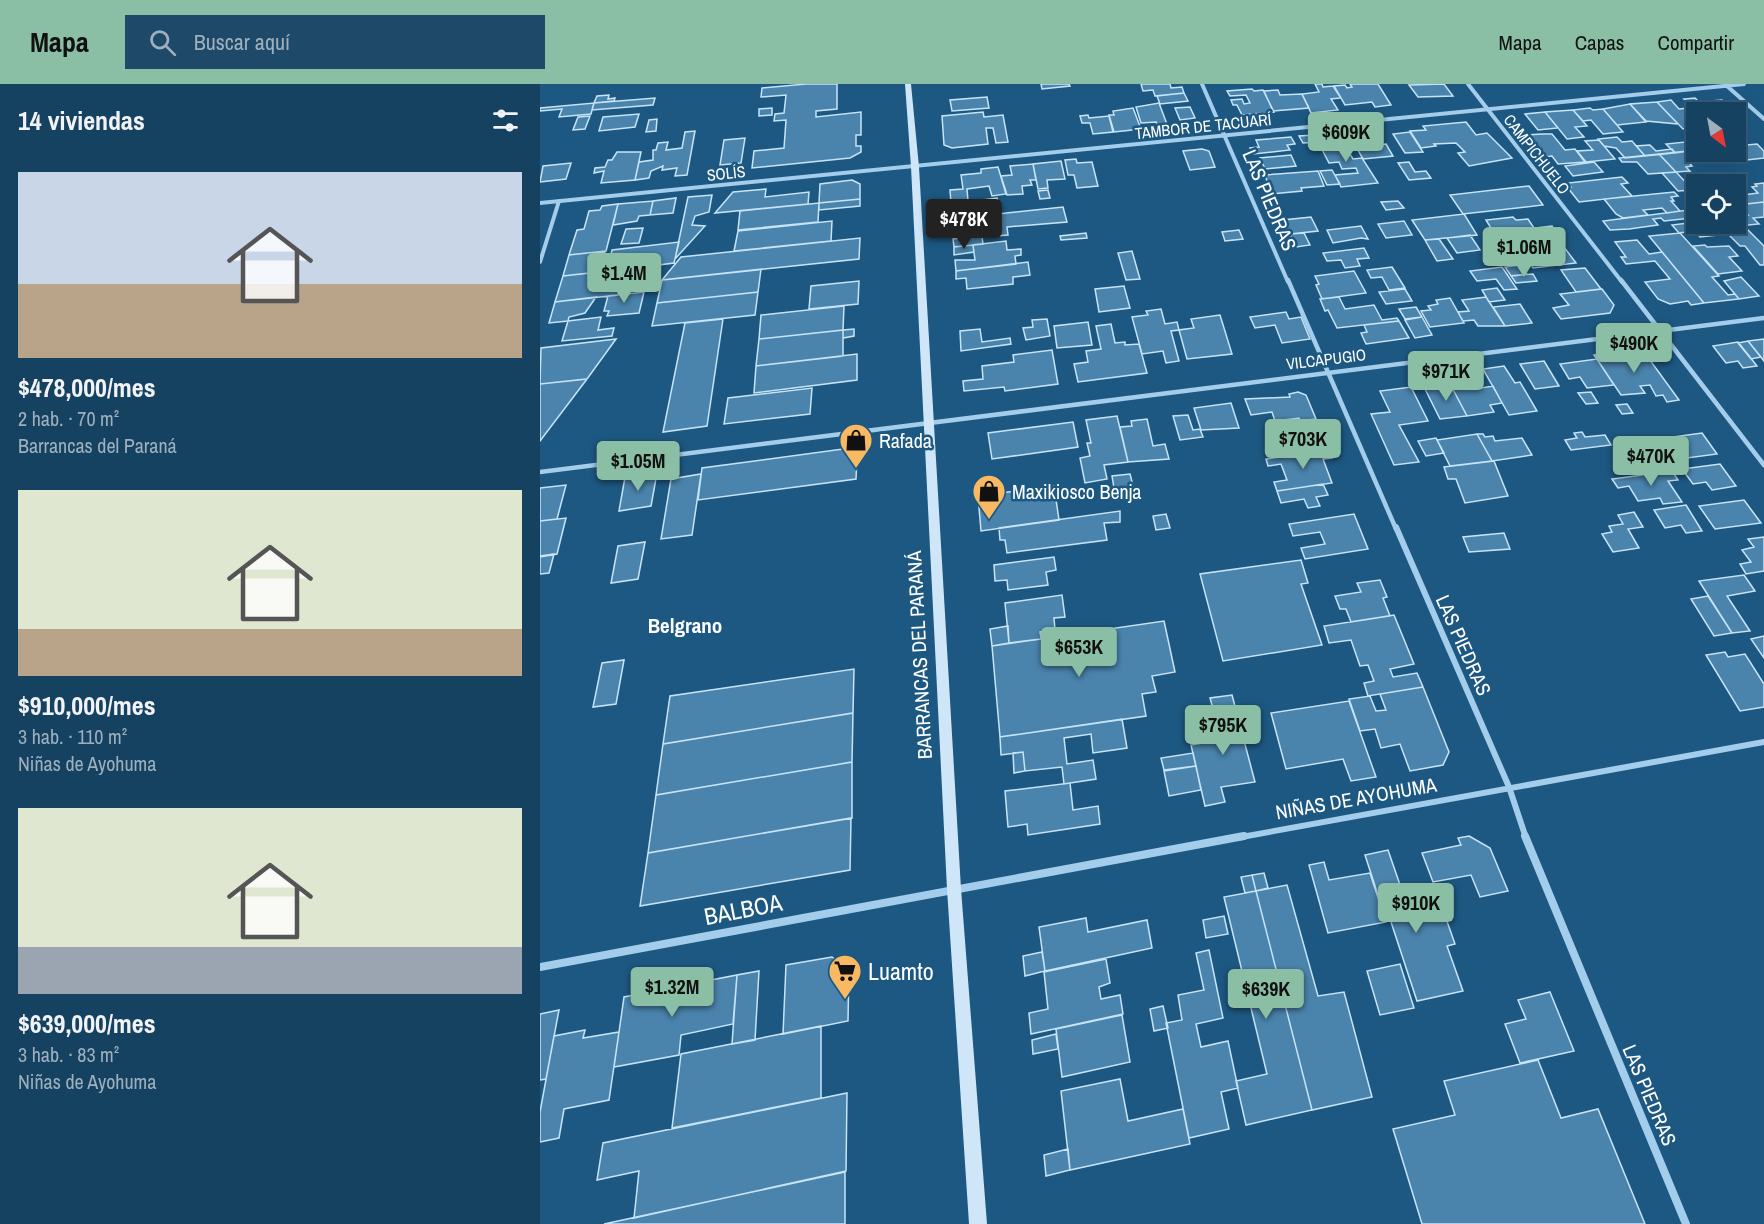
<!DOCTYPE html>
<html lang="es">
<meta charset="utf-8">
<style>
body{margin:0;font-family:"Archivo Narrow",sans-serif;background:#1f4968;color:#f1f3f6;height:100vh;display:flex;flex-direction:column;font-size:22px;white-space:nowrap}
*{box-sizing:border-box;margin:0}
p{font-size:20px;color:#9eb0be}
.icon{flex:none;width:33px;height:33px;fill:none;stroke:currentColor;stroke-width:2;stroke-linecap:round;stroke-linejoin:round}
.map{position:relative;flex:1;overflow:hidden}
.details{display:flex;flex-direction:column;background:#164262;width:540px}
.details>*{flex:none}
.needle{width:39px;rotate:148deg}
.fabs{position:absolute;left:1146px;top:18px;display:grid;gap:12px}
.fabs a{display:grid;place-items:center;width:60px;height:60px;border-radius:0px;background:#164262;box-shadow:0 6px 24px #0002,0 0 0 2px #355b77;font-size:30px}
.price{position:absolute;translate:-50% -51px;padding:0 14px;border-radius:6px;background:#8abfa5;color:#111;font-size:20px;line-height:39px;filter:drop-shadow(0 2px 3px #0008)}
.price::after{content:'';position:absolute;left:50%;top:36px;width:18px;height:14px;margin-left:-9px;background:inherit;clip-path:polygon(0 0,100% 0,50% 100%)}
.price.selected{background:#222;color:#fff}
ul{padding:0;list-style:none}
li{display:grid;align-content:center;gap:12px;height:318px;padding:0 18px}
li span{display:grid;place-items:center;height:186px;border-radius:0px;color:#555}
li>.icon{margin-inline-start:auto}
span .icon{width:108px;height:108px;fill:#fffc;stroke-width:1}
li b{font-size:26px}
h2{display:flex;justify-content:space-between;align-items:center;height:72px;padding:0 18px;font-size:26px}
header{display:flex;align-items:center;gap:36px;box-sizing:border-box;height:84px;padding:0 30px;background:#8abfa5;color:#111}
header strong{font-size:28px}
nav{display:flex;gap:33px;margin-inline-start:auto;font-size:21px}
.search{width:420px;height:54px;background:#1f4968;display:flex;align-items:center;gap:15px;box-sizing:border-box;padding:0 21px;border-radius:0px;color:#9eb0be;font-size:22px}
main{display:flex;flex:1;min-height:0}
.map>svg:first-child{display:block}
.building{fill:#4a84ad;stroke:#c7e4f7;stroke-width:1.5}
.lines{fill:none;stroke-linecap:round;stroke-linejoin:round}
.street-far3{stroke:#a3cdea;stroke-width:4}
.street-far2{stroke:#a3cdea;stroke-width:4.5}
.street-far1{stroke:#a3cdea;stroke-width:6}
.street{stroke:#a3cdea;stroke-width:8}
.secondary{fill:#cee6f7;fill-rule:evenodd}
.labels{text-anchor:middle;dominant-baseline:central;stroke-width:5;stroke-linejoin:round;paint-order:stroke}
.far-street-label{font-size:16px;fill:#fff;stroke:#1d5882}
.street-label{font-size:20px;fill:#fff;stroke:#1d5882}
.poi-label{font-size:20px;fill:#fff;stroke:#1d5882;text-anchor:start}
.neighbourhood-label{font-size:21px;font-weight:bold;fill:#fff;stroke:#1d5882}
.near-street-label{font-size:24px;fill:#fff;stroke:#1d5882}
.near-poi-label{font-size:24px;fill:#fff;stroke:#1d5882;text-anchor:start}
</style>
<header>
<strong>Mapa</strong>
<div class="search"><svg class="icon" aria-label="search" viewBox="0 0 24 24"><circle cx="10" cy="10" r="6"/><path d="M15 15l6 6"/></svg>Buscar aquí</div>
<nav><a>Mapa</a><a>Capas</a><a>Compartir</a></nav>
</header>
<main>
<section class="details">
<h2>14 viviendas<svg class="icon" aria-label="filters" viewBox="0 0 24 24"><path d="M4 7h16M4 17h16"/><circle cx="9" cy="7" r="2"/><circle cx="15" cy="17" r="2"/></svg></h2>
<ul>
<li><span style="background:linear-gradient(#c9d6e8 60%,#b9a48a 0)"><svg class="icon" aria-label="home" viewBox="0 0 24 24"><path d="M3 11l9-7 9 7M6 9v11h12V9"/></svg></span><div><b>$478,000/mes</b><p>2 hab. · 70 m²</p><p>Barrancas del Paraná</p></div></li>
<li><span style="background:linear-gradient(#dfe7d0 75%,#b9a48a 0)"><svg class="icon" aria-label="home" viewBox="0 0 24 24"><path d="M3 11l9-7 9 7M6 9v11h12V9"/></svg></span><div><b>$910,000/mes</b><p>3 hab. · 110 m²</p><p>Niñas de Ayohuma</p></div></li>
<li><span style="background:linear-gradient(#dfe7d0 75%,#9aa5b1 0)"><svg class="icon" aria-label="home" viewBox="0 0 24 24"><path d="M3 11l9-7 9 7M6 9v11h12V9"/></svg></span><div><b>$639,000/mes</b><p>3 hab. · 83 m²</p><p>Niñas de Ayohuma</p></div></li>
</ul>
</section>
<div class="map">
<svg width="1224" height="1140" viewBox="0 0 1224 1140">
<rect width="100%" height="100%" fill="#1d5882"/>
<path class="building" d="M266,0H297V25L276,27V33L321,28V51H316V62H321V68L310,74L212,84L214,67L244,64L246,36L234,37L235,30L244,29L246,11L221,13L222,4Z
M501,0H529L530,2L502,5Z
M601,0H630L631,4L642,3L644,9L615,12L613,6L603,7Z
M775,0H782L783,3L793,2L801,14L791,15L798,26L771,29L762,10L779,8Z
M810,0H838L851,21L835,23L832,18L805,21L794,2L805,1L807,4L812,3Z
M904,0L913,12L878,13L869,1Z
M712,5L714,7L723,6L734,28L702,31L697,21H693L691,16L702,15L704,20L710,19L706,11L690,12L687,7Z
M738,6L740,11L762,10L769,24L733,27L724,7Z
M644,9L648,17L620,20L617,12Z
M69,11L68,15L75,14L74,17L54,19L57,12Z
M447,13L449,24L412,27L410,16Z
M115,14L113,21L52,26L54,19Z
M1155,14L1159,18L1182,16L1195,28H1158L1144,15Z
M1131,16L1139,25L1148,24L1156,32V42L1143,45L1117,18Z
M1117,18L1138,40L1106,37L1090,20Z
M54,19L51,30L19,33L22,25L0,27V24Z
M619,19L628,43H619L616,38L601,39L596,23Z
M1090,20L1106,38L1077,41L1063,25Z
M650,23L655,34L640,36L635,24Z
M232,24V31L219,32V25Z
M593,24L601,45L574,48L569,31H574L573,27Z
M1050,24L1053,26L1063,25L1083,48L1063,50L1051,36L1043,37L1033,26Z
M1033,26L1047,42L1035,43L1044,53L1027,55L1005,28Z
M443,28L444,33L463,31L468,58L456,59L453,44H446L448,60L412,64L404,61L402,32Z
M1005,28L1018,44L998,46L985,30Z
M99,30L95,43L59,47L63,33Z
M548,31L549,34L569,32L573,48L553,50L550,39H542L540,32Z
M50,32L45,45L33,46L38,33Z
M117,35L116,47L106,48L109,36Z
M926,38L936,51L947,49L972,74L929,82L918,69L925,68L916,59L894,60L896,62L881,64L870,47L886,46L883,42Z
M155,47L147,91L135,92L137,84L122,86L123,82L111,87L109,94L95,96L99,78L113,76V66H116L118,59L128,58L126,66L142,64L145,48Z
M870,48L883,68L865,69L853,50Z
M1001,50H1012L1025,66L1035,65L1045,78L1018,80L1012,72L1004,73L987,51Z
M775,51L778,58L763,59L759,52Z
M751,53L755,60L747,61L750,66L713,70L710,64L719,63L716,56Z
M1077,53L1082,58L1092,57L1105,72L1085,74L1076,64L1064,62L1058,55Z
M205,54L201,79L180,81L184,56Z
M776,54H800L813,75L822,74L838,99L801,103L795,91L818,89L816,84L802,85L799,78L789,79Z
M1059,56L1075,75L1046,78L1037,67L1053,66L1045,57Z
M1155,57L1156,66L1135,69L1126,60Z
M846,60L853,72L823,75L816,63Z
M1217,60L1224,67V74L1198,77L1189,68H1196V62Z
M1110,61L1116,67L1132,65L1135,69L1105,72L1096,62Z
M662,65L669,67L675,83L650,86L643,67Z
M1156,66L1168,68L1173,73L1146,75L1152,82L1146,83L1150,87L1136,88L1119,70Z
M77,68H101L95,96L61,99L64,87L54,89L55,84L65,83L68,76H72Z
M1119,70L1136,88L1108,90L1097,78H1082L1079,74Z
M751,71L756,82L725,85L720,74Z
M536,75L537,79L552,78L558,102L537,104L534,91H528L525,76Z
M521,77L525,95L507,96L508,104L498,105L493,80Z
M869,78L875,88L886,87L891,94L869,96L858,79Z
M1054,78L1063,88L1033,92L1025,82Z
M31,79L26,95L0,98L3,82Z
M493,80L496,96H490L492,101L482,102L483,110L467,111L461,92L472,91L470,82Z
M458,83L466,110L452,112L449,102L427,105L428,117L411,119L410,106L423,105L421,91L441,89V85Z
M792,86L800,100L787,101L780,87Z
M778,87L784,102L761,104L762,107L731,110L725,91Z
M1136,88L1153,106L1138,107L1122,89Z
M1082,93L1088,99L1081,100L1092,112L1039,118L1028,104L1031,103L1028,99Z
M312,96L320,100V115L279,119L280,100Z
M1224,99V118L1196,121V112L1218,109L1212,103L1217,102L1215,100Z
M989,102L1003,121L923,130L910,111Z
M226,105L225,113L269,108L268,120L175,129L193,108Z
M508,106L510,114L500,115L498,107Z
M1134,108L1138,112L1131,113L1134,117H1131L1140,127L1127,129L1122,124L1103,126L1108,131L1083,134L1076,130L1064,115Z
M172,111L169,128L155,132L152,141L165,142L135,175L148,113Z
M136,114L133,129L110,131L113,117Z
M457,114L460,129L445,131L443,116Z
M320,115V122L279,126V119Z
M113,117L110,131L99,132L97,137L73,141L78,120Z
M858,117L864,124L846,126L841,118Z
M434,118L436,132L412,135L411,121Z
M1224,118V133L1213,134L1219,140L1188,143L1185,140H1196V124L1202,131H1208L1198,121Z
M279,119L278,138L198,146L200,127Z
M78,120L66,167L29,171L37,146L44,145L49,127L60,126L62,122Z
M523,123L527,138L467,143L468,151L442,153L443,160L414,163L413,155L433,153L430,133Z
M1156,125V136L1152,134L1124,137L1121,134L1113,135L1118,141L1089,145L1070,146L1063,137Z
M924,130L937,151L885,156L872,136Z
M771,133L778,147L750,150L743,136Z
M973,133L976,136L988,135L994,144L954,149L946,136Z
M292,137L291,157L194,167L198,147Z
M864,137L872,151L846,154L838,140Z
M1156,138L1185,140L1188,143L1139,149L1132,141Z
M821,142L828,155L821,154L793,159L787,146Z
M1012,142L1022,158L1011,159L1007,154H982L985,157L972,158L962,148Z
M1204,142L1224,162V181H1220L1205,162H1200L1188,150L1192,149L1186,143Z
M103,144L99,159L81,160L86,145Z
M1173,145L1179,151L1160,153L1155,147Z
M699,146L703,155L685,157L682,148Z
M546,149L547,154L521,156L520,152Z
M764,149L770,161L756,163L750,150Z
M1140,149L1179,192L1172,193L1188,211L1195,210L1199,215L1164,219L1109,152Z
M930,151L940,166L917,169L907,154Z
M320,154L319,175L122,196L141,173Z
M899,155L913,175L897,177L885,156Z
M1097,156L1109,170L1122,168L1164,219L1151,221L1148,217L1130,220L1118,215L1105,198L1130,195L1115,177L1086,180L1081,173H1086L1075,158Z
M466,157L467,166L481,165V171L475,172L476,180L416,187L415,176H435L433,161Z
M139,158L134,179L78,186L80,178L69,179L72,166Z
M433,161L434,168L414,171V163Z
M1165,161L1167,163L1189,162L1198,172L1189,173L1202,187L1178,190L1153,162Z
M1024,163L1036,179L993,184L987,175L996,174L991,167Z
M824,164L829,174L817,175L820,182L805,184L801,176L787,177L783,169Z
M65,167L60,188L23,192L29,171Z
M592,167L600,195L586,196L578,169Z
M983,167L987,174L962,178L957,170Z
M488,178L490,191L473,193V200L427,205L426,194L416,195V187Z
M981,181L987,190L971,192L965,183Z
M852,183L865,204L849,206L842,193L831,194L827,186Z
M962,183L977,205L964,206L956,195L937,197L930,187Z
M1045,184L1061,205L1036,208L1021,186Z
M84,185L78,211L15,218L23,192Z
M221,185L218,208L117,219L122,196Z
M814,187L826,209L782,215L776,201L779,200L775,192Z
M993,190L997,197L976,199L971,192Z
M1201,193L1219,212L1199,215L1184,197Z
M319,197L318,220L269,225L271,202Z
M584,202L590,224L559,228L555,205Z
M957,204L965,216L949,218L942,206Z
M865,205L872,217L846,220L839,208Z
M1062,205L1074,221L1070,229L1021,235L1013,224L1029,221L1020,210Z
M104,208L99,229L67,232L69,227H64L68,212Z
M218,208L215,231L112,242L117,219Z
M56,213L45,229L29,233L28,237L9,239L15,218Z
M799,213L805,225L834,221L842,236L857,234L859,237L797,244L788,226L785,227L780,215Z
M946,213L965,242H938L934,236L923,237L918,228L929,227L922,216Z
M910,214L924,239L890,243L881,227L891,226L888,222L898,220L896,216Z
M980,220L992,239L965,242L953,223Z
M304,222L303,246L219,255L221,231Z
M876,223L882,233L865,235L859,225Z
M621,225L625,240L637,238L639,246L631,247L639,277L626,279L623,267L602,270L592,233L608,231L606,227Z
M746,228L749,235L761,233L770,255L742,259L735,241L715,244L710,233Z
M680,231L692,270L647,275L639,246L654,244L651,235Z
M61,233L58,246L74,244L72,252L22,257L28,237Z
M882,233L892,251L875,254L865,236Z
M183,235L167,342L123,348L145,239Z
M507,235L510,252L486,256L483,244L493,243L492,236Z
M859,237L869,254L826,260L821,249L827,248L824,241Z
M548,238L552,261L517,264L514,242Z
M571,240L575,259L585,258V261L599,260L607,289L538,298L534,280L548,278L546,267L561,265L556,242Z
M314,245V252L303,254V246Z
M440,245L442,258L470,254L471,260L421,267L420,247Z
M303,246V272L216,282L219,255Z
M76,255L47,295L0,300L1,264Z
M1224,255V277L1208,257Z
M1208,257L1221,273L1211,275L1198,259Z
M1198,258L1217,282L1203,284L1198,277L1186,279L1173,262Z
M512,266L518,300L465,307L464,303L424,307L423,297L443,295L442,282L474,278L473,271Z
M1092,266L1097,274L1107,272L1139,316L1127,318L1123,311L1116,312L1110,301L1100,302L1105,309L1081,311L1054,271Z
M317,270V296L214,309L216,282Z
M1057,275L1074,301L1047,304L1040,293L1029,295L1020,280Z
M1004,277L1019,302L995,305L980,280Z
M964,282L975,299L980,298L997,327L969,331L943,285Z
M933,289L941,304L953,302L962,319L950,321L954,328L927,332L906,292Z
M47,295L0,357V300Z
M909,298L927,332L900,335L885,305Z
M871,303L888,337L859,341L879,378L854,381L831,330L850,328L840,307Z
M272,304L270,330L184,340L188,314Z
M758,308L766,311L776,335L760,337L759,334L735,337L732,328L711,331L705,315L750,313L749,310Z
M1051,308L1058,319L1046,320L1038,309Z
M691,319L699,344L661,346L654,324Z
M1087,320L1093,329L1082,330L1076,321Z
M648,331L653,346L660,345L663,353L640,356L633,332Z
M577,332L588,378L564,381L567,395L545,399L540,374L550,372L547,359H551L546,336Z
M607,335L613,362L625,360L629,375L588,378L580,343L592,342L591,337Z
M776,335L788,365L750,371L746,361L754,360L746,339Z
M533,338L538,363L452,375L448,349Z
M1042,348L1045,353L1065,351L1071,361L1031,366L1025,356L1037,354L1034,349Z
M1162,349L1177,370L1117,378L1103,357Z
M937,350H943L945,353L953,352L955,357L982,354L992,371L952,377Z
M937,350L952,377L910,382L897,356Z
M896,354L904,369L886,372L878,357Z
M303,365L317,374L316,395L158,416L162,384Z
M788,366L792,374L783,375L792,399L737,407L734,398L747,396L741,380L728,382L726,375Z
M954,377L968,412L925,419L916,395H908L904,383Z
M1180,380L1196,402L1172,406L1166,398L1153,400L1142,385Z
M1132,387L1138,396L1128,397L1142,418L1123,420L1120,414L1098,417L1089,402L1078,404L1072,395Z
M117,389L111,422L79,427L85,393Z
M161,390L152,451L121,455L131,395Z
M590,390L596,413L576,416L572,392Z
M783,400L788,411L776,413L780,422L768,424L764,415L741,419L737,407Z
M26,401L17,435L0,437V404Z
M514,402L519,436L441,447L438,412Z
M1204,416L1221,439L1175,445L1159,422Z
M1146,421L1162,447L1146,449L1141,441L1125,444L1114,426Z
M580,427V438L564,439L567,456L467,469L465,456H460L459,444Z
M1094,428L1103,443L1088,445L1099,464L1073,468L1062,450L1072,448L1069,442L1083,440L1078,431Z
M626,430L630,444L616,446L613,432Z
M814,430L828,465L765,475L761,464L785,460L780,448L753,452L749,440Z
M26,434L17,470L0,473V437Z
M964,449L970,465L929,468L923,453Z
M1224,453V487L1206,490L1200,480L1211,478L1202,466L1214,463L1208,455Z
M105,458L98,495L71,499L78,462Z
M14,470L9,489L0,490V472Z
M514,473L516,486L506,488L508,501L468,506L467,496L455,497L454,481Z
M761,476L768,499L761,500L782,561L683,577L660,490Z
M1204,491L1215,507L1187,512L1210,547L1192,549L1159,497Z
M840,496L847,513L843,514L850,532L811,538L806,525H800L795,512L821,508L817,499Z
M522,511L525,533L514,534L515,546L500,548L501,555L469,559L465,519Z
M1168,512L1192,549L1174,552L1151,515Z
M854,531L874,580L850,585L853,593L877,589L883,603L828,612L824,599L834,597L828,581L820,582L811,556L789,559L784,542Z
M624,537L635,588L612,592L616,608L602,610L606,632L460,653L452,562Z
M468,542L469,559L452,562L450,545Z
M1224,552V574L1211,555Z
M1185,568L1188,573L1205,570L1224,600V623L1200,627L1166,571Z
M84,576L76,620L53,623L62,579Z
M314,585L313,629L123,660L130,612Z
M883,603L909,668L903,681L870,687L860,660L841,664L835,645L820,647L809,615L830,612L836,627L846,626L840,610Z
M692,611L715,698L681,703L685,718L665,722L651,661L692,654L687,634L676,636L670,614Z
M809,617L836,693L811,697L803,675L746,685L731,629Z
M313,629L312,678L116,711L123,660Z
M582,635L587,664L553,669L551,650L524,654L527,680L553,676L556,695L524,700L522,683L485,687L483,668L461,671L460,653Z
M483,668L485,687L474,689L473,669Z
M653,669L656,682L624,686L621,674Z
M312,678V734L108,769L116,711Z
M656,682L661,706L629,712L624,687Z
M530,699L533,726L558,722L560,740L488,751L487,740L468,743L465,707Z
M311,734L310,786L100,822L108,769Z
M929,752L950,764L968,807L940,813L931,791L893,798L882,769L921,761L918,754Z
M848,766L870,830L902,823L915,860L907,862L923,907L877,917L850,835L846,836L825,771Z
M784,778L789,796L830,789L846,838L788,849L769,781Z
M724,789L728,804L716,807L712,791Z
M712,791L716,807L705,809L701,793Z
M747,801L778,912L804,908L832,1013L772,1026L716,807Z
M716,807L772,1026L706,1041L696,997L727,990L684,813Z
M684,832L688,850L666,854L663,836Z
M546,834L548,848L607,836L612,864L505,887L499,843Z
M669,866L683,934L656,940L661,963L688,957L698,1004L681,1008L689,1045L649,1054L626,939L642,936L638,911L664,906L656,869Z
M502,868L505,887L485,892L483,872Z
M292,873L309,885L308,937L243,950L246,881Z
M566,875L570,899L559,903L561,915L580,911L583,930L491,950L489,929L508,925L504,888Z
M860,880L874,924L840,931L827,887Z
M219,887L215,956L192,960L197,891Z
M197,891L193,940L141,951L139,971L74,983L84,913Z
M1010,908L1034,967L980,979L965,940L986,935L978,916Z
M623,922L628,944L614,947L610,925Z
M19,926L6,995L0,996V930Z
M582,931L590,978L522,993L516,945Z
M281,942V1014L132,1044L141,970Z
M45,946L43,954L79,948L69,1016L24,1025L19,1054L0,1058V1028L14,952Z
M516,950L518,965L493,970L492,956Z
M998,976L1021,1034L1058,1025L1105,1140H882L853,1045L915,1031L904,997Z
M580,995L588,1037L643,1025L650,1060L530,1086L521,1007Z
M307,1009L306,1087L94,1134L99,1087L57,1096L63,1059Z
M528,1065L530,1086L506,1092L504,1071Z
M305,1088V1140H64Z"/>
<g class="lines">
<path class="street-far3" d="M662,0L748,198
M928,0L1082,198
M1187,2L1224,35
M0,119L1204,0
M0,178L19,117"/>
<path class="street-far2" d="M748,196L856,445
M1081,196L1224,381
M0,388L1224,234"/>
<path class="street-far1" d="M856,443L969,703L986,754
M696,754L1224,658"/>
<path class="street" d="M985,752L1146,1140
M0,883L704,752"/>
<path class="secondary" d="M365,0H371L379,83L421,805L447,1140H429L407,805L371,83Z"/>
</g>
<defs>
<symbol id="shop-pin" viewBox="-11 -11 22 30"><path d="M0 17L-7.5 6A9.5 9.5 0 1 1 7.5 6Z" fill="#f9b862" stroke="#1d5882"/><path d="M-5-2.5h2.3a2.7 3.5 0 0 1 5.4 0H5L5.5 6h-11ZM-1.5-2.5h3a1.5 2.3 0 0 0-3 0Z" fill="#111"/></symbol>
<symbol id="supermarket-pin" viewBox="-11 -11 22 30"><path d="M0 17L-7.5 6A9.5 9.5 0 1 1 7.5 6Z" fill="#f9b862" stroke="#1d5882"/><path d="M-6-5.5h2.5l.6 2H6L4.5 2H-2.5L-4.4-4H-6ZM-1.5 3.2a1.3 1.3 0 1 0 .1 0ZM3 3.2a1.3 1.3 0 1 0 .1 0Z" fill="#111"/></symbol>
</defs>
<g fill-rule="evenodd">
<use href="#shop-pin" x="297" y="337" width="38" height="52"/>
<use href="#shop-pin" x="430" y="388" width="38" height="52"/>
<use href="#supermarket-pin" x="286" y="868" width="38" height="52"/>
</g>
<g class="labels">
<g class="far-street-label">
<text transform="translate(663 42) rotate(-6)">TAMBOR DE TACUARÍ</text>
<text transform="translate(997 70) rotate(52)">CAMPICHUELO</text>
<text transform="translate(186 89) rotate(-6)">SOLÍS</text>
<text transform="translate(786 275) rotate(-7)">VILCAPUGIO</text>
</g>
<g class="street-label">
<text transform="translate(730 116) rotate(67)">LAS PIEDRAS</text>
<text transform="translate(924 561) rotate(66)">LAS PIEDRAS</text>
<text transform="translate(379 571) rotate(-93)">BARRANCAS DEL PARANÁ</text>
<text transform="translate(816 714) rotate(-10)">NIÑAS DE AYOHUMA</text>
<text transform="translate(1110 1011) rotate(67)">LAS PIEDRAS</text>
</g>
<g class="poi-label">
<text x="339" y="356">Rafada</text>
<text x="472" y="407">Maxikiosco Benja</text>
</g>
<g class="neighbourhood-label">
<text x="145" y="541">Belgrano</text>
</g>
<g class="near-street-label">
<text transform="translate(203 825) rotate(-11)">BALBOA</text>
</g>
<g class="near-poi-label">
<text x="328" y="887">Luamto</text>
</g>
</g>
</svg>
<div class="fabs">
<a><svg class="needle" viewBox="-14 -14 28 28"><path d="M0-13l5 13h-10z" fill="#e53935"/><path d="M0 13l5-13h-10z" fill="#9eb0be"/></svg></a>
<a><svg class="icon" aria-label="locate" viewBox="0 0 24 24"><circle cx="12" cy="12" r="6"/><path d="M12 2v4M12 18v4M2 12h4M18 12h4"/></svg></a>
</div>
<b class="price" style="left:806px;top:79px">$609K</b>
<b class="price selected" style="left:424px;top:166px">$478K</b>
<b class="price" style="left:984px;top:194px">$1.06M</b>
<b class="price" style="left:84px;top:220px">$1.4M</b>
<b class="price" style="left:1094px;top:290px">$490K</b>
<b class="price" style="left:906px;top:318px">$971K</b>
<b class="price" style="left:763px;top:386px">$703K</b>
<b class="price" style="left:1111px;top:403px">$470K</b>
<b class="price" style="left:98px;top:408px">$1.05M</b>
<b class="price" style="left:539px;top:594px">$653K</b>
<b class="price" style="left:683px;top:672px">$795K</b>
<b class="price" style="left:876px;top:850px">$910K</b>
<b class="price" style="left:132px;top:934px">$1.32M</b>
<b class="price" style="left:726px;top:936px">$639K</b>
</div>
</main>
